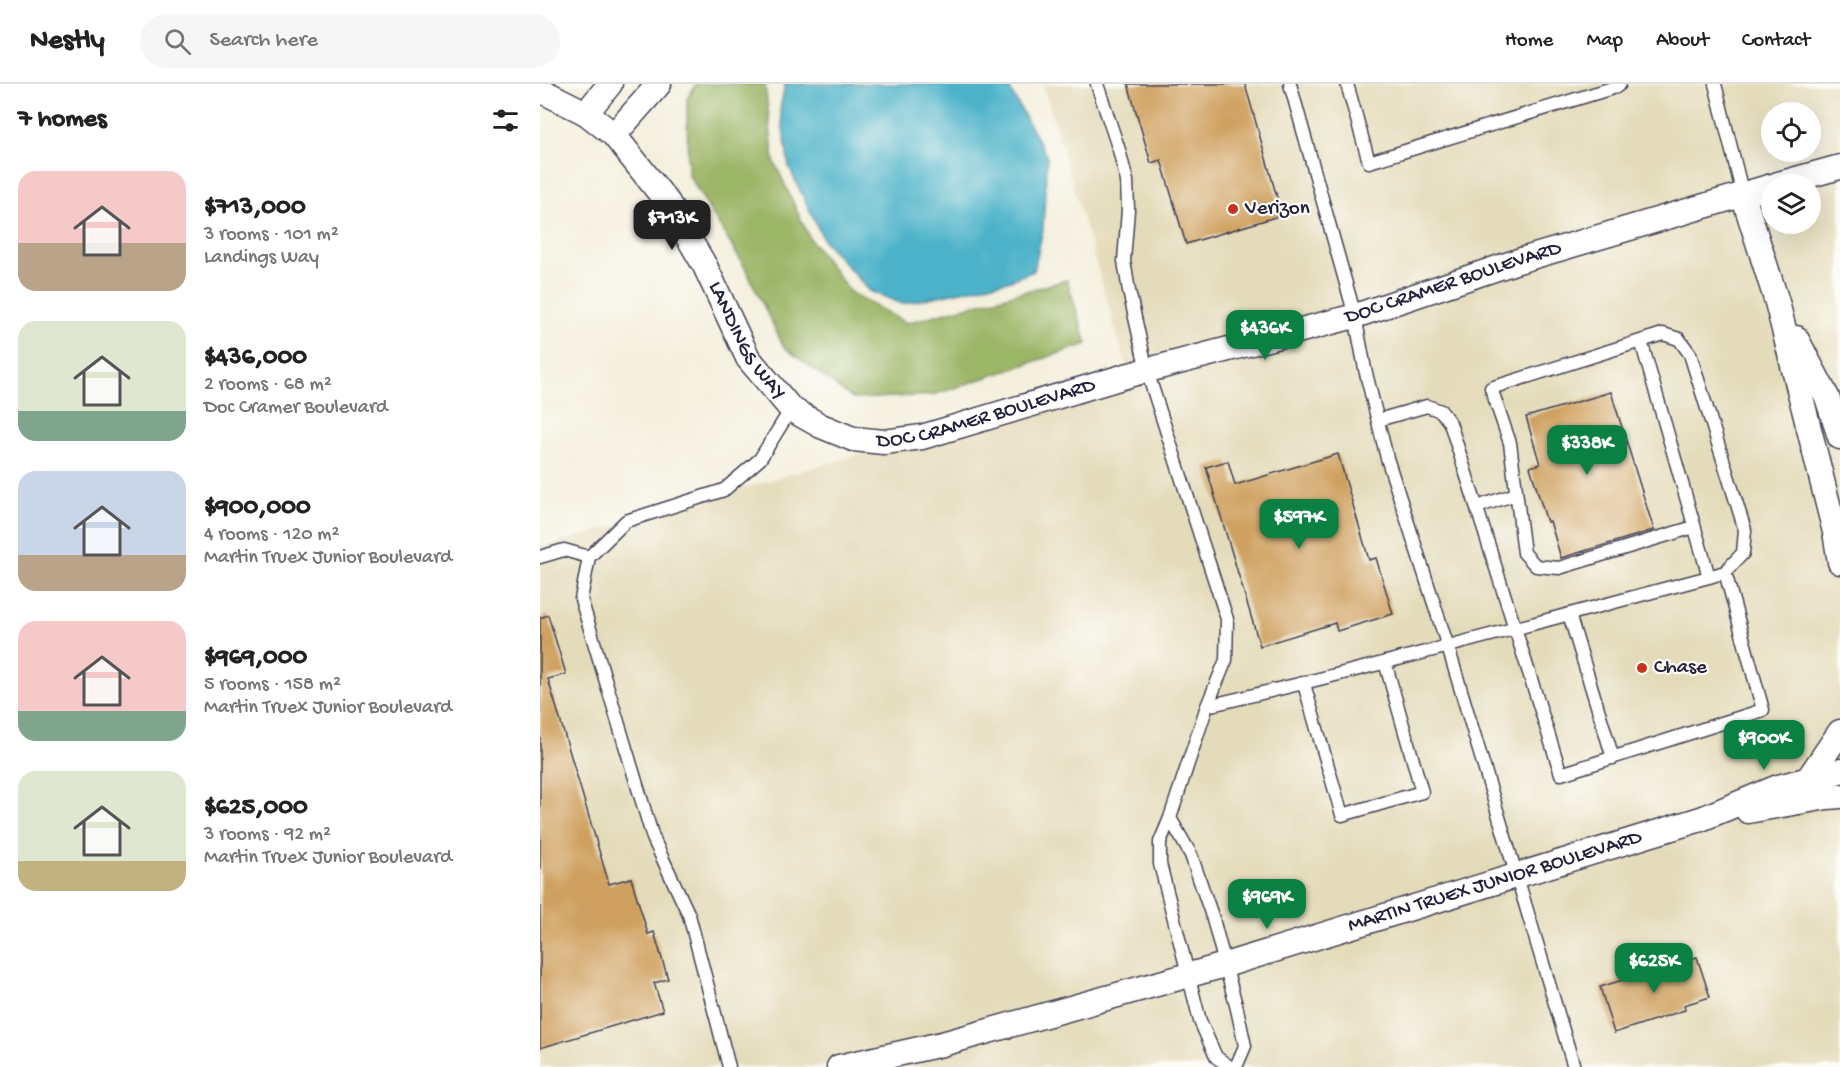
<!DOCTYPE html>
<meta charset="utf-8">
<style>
body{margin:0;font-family:"Gochi Hand",sans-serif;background:#f6f6f6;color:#222;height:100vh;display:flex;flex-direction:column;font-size:22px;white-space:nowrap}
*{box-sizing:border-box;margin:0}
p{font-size:20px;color:#767676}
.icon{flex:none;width:33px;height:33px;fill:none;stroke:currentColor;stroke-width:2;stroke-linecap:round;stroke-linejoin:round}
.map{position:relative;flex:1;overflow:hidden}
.panel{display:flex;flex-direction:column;background:#fff;width:540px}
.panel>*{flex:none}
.controls{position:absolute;left:1221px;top:18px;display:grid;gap:12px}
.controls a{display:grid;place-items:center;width:60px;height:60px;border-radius:50%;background:#fff;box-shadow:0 6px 24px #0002;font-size:30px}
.price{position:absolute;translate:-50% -51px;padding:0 14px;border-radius:12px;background:#0b8043;color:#fff;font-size:20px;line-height:39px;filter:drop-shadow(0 2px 3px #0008)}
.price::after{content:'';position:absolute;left:50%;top:36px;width:18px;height:14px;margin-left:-9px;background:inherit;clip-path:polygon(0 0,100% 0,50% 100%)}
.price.current{background:#222;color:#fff}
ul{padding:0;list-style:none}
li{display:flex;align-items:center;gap:18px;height:150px;padding:0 18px}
li span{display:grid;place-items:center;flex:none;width:168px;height:120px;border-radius:18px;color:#555}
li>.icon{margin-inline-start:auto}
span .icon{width:72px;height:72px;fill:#fffc;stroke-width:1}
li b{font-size:26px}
h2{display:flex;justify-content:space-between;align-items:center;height:72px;padding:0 18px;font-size:26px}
header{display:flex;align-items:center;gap:36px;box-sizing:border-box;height:84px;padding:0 30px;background:#fff;border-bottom:2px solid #e0e0e0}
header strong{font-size:28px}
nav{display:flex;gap:33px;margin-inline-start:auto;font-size:21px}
.search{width:420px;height:54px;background:#f6f6f6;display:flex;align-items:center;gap:15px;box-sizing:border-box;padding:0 21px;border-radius:33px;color:#767676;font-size:22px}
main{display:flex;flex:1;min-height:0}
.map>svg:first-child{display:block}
.built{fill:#e4dbba;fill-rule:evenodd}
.forest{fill:#9cb667;stroke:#5f6c51;stroke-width:1.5}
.water{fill:#4bb2c9;stroke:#366a82;stroke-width:1.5}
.building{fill:#cfa05e}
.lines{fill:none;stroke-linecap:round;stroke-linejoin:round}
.lane-casing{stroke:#424153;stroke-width:15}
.street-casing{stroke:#424153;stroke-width:27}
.lane{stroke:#fff;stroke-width:12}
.street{stroke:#fff;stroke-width:24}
.poi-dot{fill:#c8321e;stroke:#fdfcf7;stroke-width:2}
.labels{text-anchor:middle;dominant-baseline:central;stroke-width:4.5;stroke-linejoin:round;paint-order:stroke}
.poi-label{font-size:21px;fill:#22223b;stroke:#fdfcf7;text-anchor:start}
.street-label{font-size:21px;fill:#22223b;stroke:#fdfcf7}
</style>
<header>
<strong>Nestly</strong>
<div class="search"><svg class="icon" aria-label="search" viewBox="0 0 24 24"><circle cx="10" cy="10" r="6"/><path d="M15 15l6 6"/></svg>Search here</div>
<nav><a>Home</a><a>Map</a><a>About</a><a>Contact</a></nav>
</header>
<main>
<section class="panel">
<h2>7 homes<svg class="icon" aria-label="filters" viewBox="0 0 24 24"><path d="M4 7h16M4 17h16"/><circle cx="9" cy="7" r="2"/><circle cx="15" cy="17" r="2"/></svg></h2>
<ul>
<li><span style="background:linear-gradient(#f6c9c9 60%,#b9a48a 0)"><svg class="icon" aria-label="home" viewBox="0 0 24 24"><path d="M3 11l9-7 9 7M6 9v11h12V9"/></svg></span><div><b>$713,000</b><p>3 rooms · 101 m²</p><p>Landings Way</p></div></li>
<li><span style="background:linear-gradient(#dfe7d0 75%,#7fa58c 0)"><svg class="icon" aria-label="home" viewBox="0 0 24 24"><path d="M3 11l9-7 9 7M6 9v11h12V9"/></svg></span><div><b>$436,000</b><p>2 rooms · 68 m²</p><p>Doc Cramer Boulevard</p></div></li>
<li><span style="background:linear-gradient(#c9d6e8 70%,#b9a48a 0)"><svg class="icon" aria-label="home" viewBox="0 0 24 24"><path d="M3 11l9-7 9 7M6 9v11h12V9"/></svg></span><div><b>$900,000</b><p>4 rooms · 120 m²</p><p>Martin Truex Junior Boulevard</p></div></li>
<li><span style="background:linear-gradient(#f6c9c9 75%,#7fa58c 0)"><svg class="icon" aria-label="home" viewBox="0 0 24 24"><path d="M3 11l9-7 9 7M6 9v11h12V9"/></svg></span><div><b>$969,000</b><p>5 rooms · 158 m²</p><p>Martin Truex Junior Boulevard</p></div></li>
<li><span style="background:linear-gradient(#dfe7d0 75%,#c2b280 0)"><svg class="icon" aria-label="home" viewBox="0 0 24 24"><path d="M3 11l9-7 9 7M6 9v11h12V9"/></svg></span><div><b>$625,000</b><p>3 rooms · 92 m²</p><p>Martin Truex Junior Boulevard</p></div></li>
</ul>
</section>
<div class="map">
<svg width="1300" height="983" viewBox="0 0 1300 983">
<rect width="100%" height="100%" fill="#fdfcf7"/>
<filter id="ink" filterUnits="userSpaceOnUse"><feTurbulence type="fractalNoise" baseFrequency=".0167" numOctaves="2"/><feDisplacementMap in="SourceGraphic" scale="12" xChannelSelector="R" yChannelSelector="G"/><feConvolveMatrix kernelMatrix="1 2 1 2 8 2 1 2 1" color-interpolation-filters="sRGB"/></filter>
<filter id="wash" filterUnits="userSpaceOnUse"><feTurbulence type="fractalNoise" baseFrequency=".008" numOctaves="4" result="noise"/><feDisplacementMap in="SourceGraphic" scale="24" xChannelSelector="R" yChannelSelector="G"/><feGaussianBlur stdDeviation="1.35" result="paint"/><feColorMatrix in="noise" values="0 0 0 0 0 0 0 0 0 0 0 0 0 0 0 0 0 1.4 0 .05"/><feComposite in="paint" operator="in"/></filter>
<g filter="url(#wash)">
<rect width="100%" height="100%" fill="#f4f0de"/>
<path class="built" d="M503,0H1300V983H0V464L589,291ZM1232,28H1270V68H1232ZM1232,100H1270V140H1232Z"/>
<path class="forest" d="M156,0H225L234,77L270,155L311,209L366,239L527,196L547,260L393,311L313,315L244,263L204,182L148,90L147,15Z"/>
<path class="water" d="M245,0H467L507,73L503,145L494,187L468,197L362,220L330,207L284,157L249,83L240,25Z"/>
<g id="blocks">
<path class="building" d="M588,0H705L742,131L646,160L621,76L611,79Z
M1071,308L1114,446L1021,474L1010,437L1007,438L990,383L1000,380L986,333Z
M798,370L829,476L836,474L853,530L797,547L795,539L720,562L666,383L688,377L695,401Z
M8,531L26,590L8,595L69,800L91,794L108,850L114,848L128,895L114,899L123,927L0,964V534Z
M1157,873L1170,913L1144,921L1145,926L1074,949L1060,903Z"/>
</g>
</g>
<g filter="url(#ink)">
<use href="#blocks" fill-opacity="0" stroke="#424153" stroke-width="1.5"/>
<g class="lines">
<defs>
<path id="lane" d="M557,0L579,66L587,97L588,126L584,177L589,207L607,287L687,535L686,576L667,622L630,734L620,758V780L660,937L676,973L690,983
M750,0L815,232L825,285L847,374L908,563L1034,983
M807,0L829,78L1076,3L1080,0
M1175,0L1203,111
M1101,257L1169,493
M937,423L976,410
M1154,443L1019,484L996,482L984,469L970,359L951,304L1123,250L1139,255L1150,270L1205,446L1203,469L1185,488
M0,473L24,466L49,473
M1029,530L1073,674
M764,600L802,731L882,708L845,578
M667,622C835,583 1002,537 1169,493L1185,488L1223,626L1021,690L910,339L901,327L887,322L838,336
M630,734L651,771L673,835L697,925L705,962L696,983
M189,983L149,831L113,754L41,515L49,473L86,437L184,406L220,375L251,325"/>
<g id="street">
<path id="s1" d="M0,6L46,29L74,51L128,119L165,182L208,274L251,325L281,342L313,355L344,358L382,353L589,291L815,232L978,177L1232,102"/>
<path d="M46,29L70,0"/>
<path d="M74,51L119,0"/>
<path d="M1238,100L1300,83"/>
<path d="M1203,111L1237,218L1295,448L1300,478"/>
<path d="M1256,254L1287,313L1300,353"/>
<path d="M1268,695L1300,648"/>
<path d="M1208,727L1287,713L1300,712"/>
<path id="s2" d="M299,983L402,960L685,881L1161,735L1238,703L1300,687"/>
</g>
</defs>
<use href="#lane" class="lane-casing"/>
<use href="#street" class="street-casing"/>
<use href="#lane" class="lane"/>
<use href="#street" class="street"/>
</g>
</g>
<g class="poi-dot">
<circle cx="693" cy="125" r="6"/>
<circle cx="1102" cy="584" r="6"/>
</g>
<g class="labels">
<g class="poi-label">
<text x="705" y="125">Verizon</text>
<text x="1114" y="584">Chase</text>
</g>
<g class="street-label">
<text stroke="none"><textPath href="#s1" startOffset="1107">DOC CRAMER BOULEVARD</textPath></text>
<text stroke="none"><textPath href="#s1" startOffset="333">LANDINGS WAY</textPath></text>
<text stroke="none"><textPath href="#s1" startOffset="621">DOC CRAMER BOULEVARD</textPath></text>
<text stroke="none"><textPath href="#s2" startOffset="682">MARTIN TRUEX JUNIOR BOULEVARD</textPath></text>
</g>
</g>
</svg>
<div class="controls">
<a><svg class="icon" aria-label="locate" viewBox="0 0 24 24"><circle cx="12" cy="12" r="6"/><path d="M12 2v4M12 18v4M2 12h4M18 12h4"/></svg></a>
<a><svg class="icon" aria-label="layers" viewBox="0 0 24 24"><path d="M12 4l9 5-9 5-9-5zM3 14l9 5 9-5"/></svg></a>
</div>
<b class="price current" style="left:132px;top:167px">$713K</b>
<b class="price" style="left:725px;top:277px">$436K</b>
<b class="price" style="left:1047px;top:392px">$338K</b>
<b class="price" style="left:759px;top:466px">$597K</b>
<b class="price" style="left:1224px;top:687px">$900K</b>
<b class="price" style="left:727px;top:846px">$969K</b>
<b class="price" style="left:1114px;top:910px">$625K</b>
</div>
</main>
